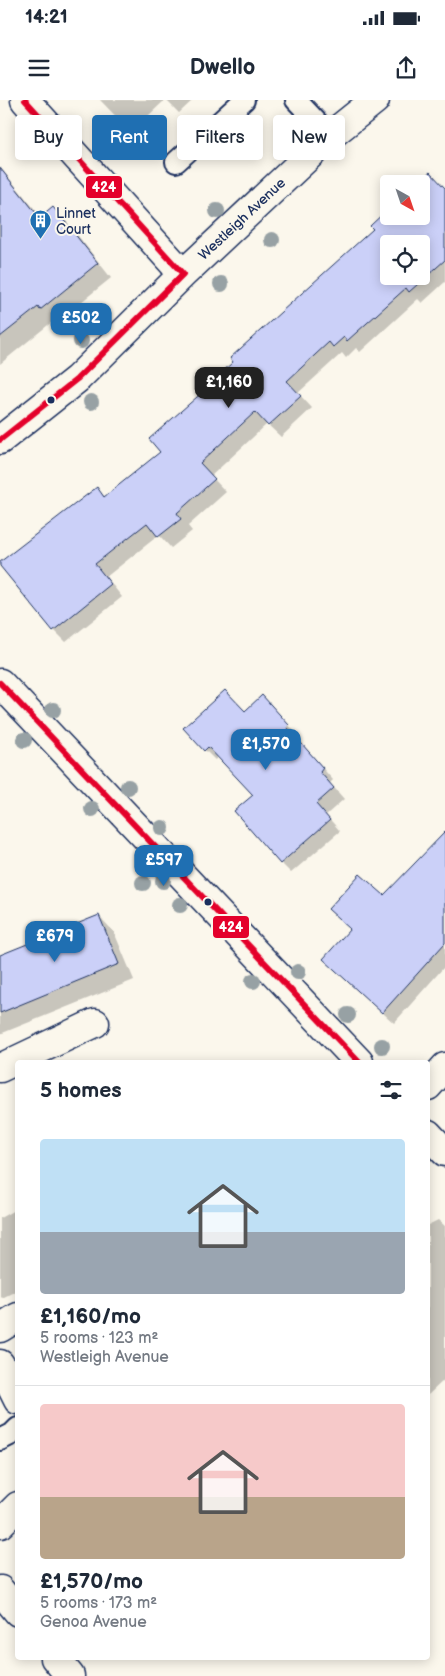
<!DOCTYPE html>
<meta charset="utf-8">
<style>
body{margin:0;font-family:"Balsamiq Sans",sans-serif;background:#f6f6f7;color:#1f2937;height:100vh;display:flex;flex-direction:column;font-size:19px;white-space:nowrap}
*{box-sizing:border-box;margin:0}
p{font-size:16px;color:#747a83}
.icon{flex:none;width:28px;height:28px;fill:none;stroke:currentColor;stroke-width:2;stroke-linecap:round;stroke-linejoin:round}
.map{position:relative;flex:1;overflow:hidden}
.details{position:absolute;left:15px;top:960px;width:415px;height:600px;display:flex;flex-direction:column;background:#fff;border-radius:5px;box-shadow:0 2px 12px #0003}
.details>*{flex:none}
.guide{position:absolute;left:15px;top:15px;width:415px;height:45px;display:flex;gap:10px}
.needle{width:32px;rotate:140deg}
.buttons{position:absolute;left:380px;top:75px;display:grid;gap:10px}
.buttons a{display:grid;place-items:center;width:50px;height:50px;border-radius:5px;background:#fff;box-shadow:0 2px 12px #0003;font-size:25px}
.price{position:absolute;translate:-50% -42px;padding:0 11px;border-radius:10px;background:#1f6fb2;color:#fff;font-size:16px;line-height:32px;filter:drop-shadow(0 1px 2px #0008)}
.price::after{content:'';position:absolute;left:50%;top:30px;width:15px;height:11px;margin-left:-8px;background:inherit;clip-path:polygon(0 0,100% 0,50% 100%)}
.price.active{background:#222;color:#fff}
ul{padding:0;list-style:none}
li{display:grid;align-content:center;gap:10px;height:265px;padding:0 25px}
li+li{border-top:1px solid #e0e1e3}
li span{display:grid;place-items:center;height:155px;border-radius:5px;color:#555}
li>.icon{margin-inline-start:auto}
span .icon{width:90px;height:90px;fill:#fffc;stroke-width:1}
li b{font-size:21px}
h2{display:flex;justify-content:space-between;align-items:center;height:60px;padding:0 25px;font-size:21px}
.chip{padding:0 18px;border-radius:5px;background:#fff;box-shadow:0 2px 12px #0003;font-size:18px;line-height:45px}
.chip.active{background:#1f6fb2;color:#fff}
.status{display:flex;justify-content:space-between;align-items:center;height:35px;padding:0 25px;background:#fff;direction:ltr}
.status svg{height:14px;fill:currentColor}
header{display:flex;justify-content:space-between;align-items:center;height:65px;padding:0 25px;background:#fff;font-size:22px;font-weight:600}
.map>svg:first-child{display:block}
.shadow{fill:#0003;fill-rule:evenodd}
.building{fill:#cbd0f8;stroke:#1b2f5e;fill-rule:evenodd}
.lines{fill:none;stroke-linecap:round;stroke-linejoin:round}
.service-casing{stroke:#1b2f5e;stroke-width:24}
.minor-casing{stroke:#1b2f5e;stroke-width:31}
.service{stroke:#fbf7ec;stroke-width:20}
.minor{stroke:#fbf7ec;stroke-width:28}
.bus-1-casing{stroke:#fbf7ec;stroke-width:10}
.bus-1{stroke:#e4002b;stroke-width:6}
.tree{fill:#97a1a4}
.bus-dot{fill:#1b2f5e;stroke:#fbf7ec;stroke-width:2}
.labels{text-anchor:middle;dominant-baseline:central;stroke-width:4;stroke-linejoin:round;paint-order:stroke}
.poi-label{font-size:14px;fill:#1b2f5e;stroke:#fbf7ec;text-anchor:start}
.street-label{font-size:14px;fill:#1b2f5e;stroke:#fbf7ec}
.line-badge{stroke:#fbf7ec;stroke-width:2}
.badge-label{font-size:14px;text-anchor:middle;font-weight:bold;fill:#fff}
</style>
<div class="status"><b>14:21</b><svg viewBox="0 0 49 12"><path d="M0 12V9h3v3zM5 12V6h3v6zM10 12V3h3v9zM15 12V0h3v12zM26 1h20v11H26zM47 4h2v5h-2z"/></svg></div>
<header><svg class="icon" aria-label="menu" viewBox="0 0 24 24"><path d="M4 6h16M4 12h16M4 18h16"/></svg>Dwello<svg class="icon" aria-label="share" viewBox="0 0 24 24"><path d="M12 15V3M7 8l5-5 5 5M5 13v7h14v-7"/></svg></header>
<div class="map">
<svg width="445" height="1576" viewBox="0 0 445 1576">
<rect width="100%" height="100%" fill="#fbf7ec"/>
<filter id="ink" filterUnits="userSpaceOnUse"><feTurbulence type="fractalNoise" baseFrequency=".02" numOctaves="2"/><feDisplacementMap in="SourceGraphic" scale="10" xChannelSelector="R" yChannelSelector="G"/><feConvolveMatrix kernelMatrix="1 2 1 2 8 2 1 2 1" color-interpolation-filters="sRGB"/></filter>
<g filter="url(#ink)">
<path class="shadow" d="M100,0H165L131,32Z
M166,0H193L179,13Z
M0,67L42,118L53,109L68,123L111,178L55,223L53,221L0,264Z
M430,73L445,89V182L422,203L418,199L360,252L356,248L346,258L342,253L298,293L312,308L281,337L267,324L211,376L226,392L188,426L192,431L171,448L159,435L106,477L122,497L66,542L54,530L0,464L97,389L105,397L162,352L223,276L389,116H421ZM389,144H421V176H389Z
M272,607L299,636L296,638L333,680L330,683L344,699L326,715L340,731L291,773L281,763L254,695L218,656L215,660L205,650L245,612Z
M445,734V866L394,923L335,870L384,797Z
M99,816L114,832L134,880L0,934V856Z
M18,1108V1190L2,1198L0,1196V1118Z
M438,1120L445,1126V1279L428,1295V1125Z"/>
<path class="building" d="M0,68L40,118L53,107L98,163L40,210L38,207L0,237Z
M430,72L445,88V160L409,192L406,188L347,241L344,237L333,247L329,242L287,281L301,296L268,326L255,312L200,363L215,379L177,413L181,419L158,437L147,423L95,464L111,484L53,531L0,466V462L97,387L104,397L160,352L149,339L221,276L220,274L233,262L230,258L373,129L370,126L389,108V116H421V84H416ZM389,144H421V176H389Z
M225,590L245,611L262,595L289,625L287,627L323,668L320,672L334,688L316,704L330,720L280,764L234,711L253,695L208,647L204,651L183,628Z
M445,732V843L382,913L323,859L350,829L328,809L360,774L384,795Z
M99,815L119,864L0,913V855Z"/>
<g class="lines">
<defs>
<path id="service" d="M296,0L330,36
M176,62L244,0
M0,1340L12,1334L18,1328"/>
<path id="minor" d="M25,0L183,174
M0,340L77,279L183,174L330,36L375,0
M0,583L359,962
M0,968L95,923
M428,986L445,967
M428,1034L445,1052
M0,1228L18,1217
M0,1264L18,1300
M0,1424L18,1406
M0,1490L18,1512
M55,1558L70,1576"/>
</defs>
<use href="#service" class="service-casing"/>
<use href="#minor" class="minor-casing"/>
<use href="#service" class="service"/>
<use href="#minor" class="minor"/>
<defs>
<path id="bus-1" d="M25,0L183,174
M0,340L77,279L183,174
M0,583L359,962"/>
</defs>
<use href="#bus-1" class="bus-1-casing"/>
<use href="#bus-1" class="bus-1"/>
</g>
<g class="tree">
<circle cx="217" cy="111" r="8"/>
<circle cx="272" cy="140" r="8"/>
<circle cx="221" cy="184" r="8"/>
<circle cx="81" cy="241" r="8"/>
<circle cx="91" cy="302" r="8"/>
<circle cx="53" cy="610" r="8"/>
<circle cx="24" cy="640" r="8"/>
<circle cx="128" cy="687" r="8"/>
<circle cx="92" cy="709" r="8"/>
<circle cx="162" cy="728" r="8"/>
<circle cx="163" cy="781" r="8"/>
<circle cx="143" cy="783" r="8"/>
<circle cx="180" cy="805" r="8"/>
<circle cx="298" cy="872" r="8"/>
<circle cx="253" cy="881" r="8"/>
<circle cx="348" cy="915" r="8"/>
<circle cx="382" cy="946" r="8"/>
</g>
</g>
<defs>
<symbol id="building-pin" viewBox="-11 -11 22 30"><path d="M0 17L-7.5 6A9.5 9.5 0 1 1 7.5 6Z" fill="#1f6fb2" stroke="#fbf7ec"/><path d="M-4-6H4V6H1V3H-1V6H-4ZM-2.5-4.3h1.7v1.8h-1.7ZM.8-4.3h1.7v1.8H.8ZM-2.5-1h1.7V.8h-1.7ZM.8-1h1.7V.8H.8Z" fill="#fff"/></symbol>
</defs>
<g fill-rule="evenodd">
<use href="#building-pin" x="28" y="108" width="25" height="34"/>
</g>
<g class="bus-dot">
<circle cx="51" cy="300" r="4.5"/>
<circle cx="208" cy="802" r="4.5"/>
</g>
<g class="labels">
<g class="poi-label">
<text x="56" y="113">Linnet<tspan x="56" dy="16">Court</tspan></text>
</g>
<g class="street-label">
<text transform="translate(242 119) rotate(-43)">Westleigh Avenue</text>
</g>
</g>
<g class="line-badge">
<rect x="85" y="75" width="38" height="24" rx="5" fill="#e4002b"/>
<rect x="212" y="815" width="38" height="24" rx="5" fill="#e4002b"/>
</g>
<g class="badge-label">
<text x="104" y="92">424</text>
<text x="231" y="832">424</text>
</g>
</svg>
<div class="buttons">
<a><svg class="needle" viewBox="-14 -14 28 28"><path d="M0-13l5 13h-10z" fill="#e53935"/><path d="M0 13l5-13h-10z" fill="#747a83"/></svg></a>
<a><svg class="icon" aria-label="locate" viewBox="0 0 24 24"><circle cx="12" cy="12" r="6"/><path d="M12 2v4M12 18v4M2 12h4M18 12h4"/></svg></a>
</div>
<b class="price" style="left:81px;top:245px">£502</b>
<b class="price active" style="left:229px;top:309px">£1,160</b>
<b class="price" style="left:266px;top:671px">£1,570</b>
<b class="price" style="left:164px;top:787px">£597</b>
<b class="price" style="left:55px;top:863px">£679</b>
<div class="guide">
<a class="chip">Buy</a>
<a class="chip active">Rent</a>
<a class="chip">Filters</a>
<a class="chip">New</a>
</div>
<section class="details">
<h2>5 homes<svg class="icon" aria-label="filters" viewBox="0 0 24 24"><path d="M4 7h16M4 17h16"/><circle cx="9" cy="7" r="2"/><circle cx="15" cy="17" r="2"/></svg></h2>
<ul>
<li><span style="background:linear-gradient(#bfe0f5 60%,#9aa5b1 0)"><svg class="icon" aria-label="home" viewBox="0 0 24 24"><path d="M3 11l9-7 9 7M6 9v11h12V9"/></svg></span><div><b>£1,160/mo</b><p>5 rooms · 123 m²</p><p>Westleigh Avenue</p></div></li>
<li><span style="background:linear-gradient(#f6c9c9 60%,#b9a48a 0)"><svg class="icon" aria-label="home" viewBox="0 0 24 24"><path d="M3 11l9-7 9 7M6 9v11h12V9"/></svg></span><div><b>£1,570/mo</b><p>5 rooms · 173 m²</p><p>Genoa Avenue</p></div></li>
</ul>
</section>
</div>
